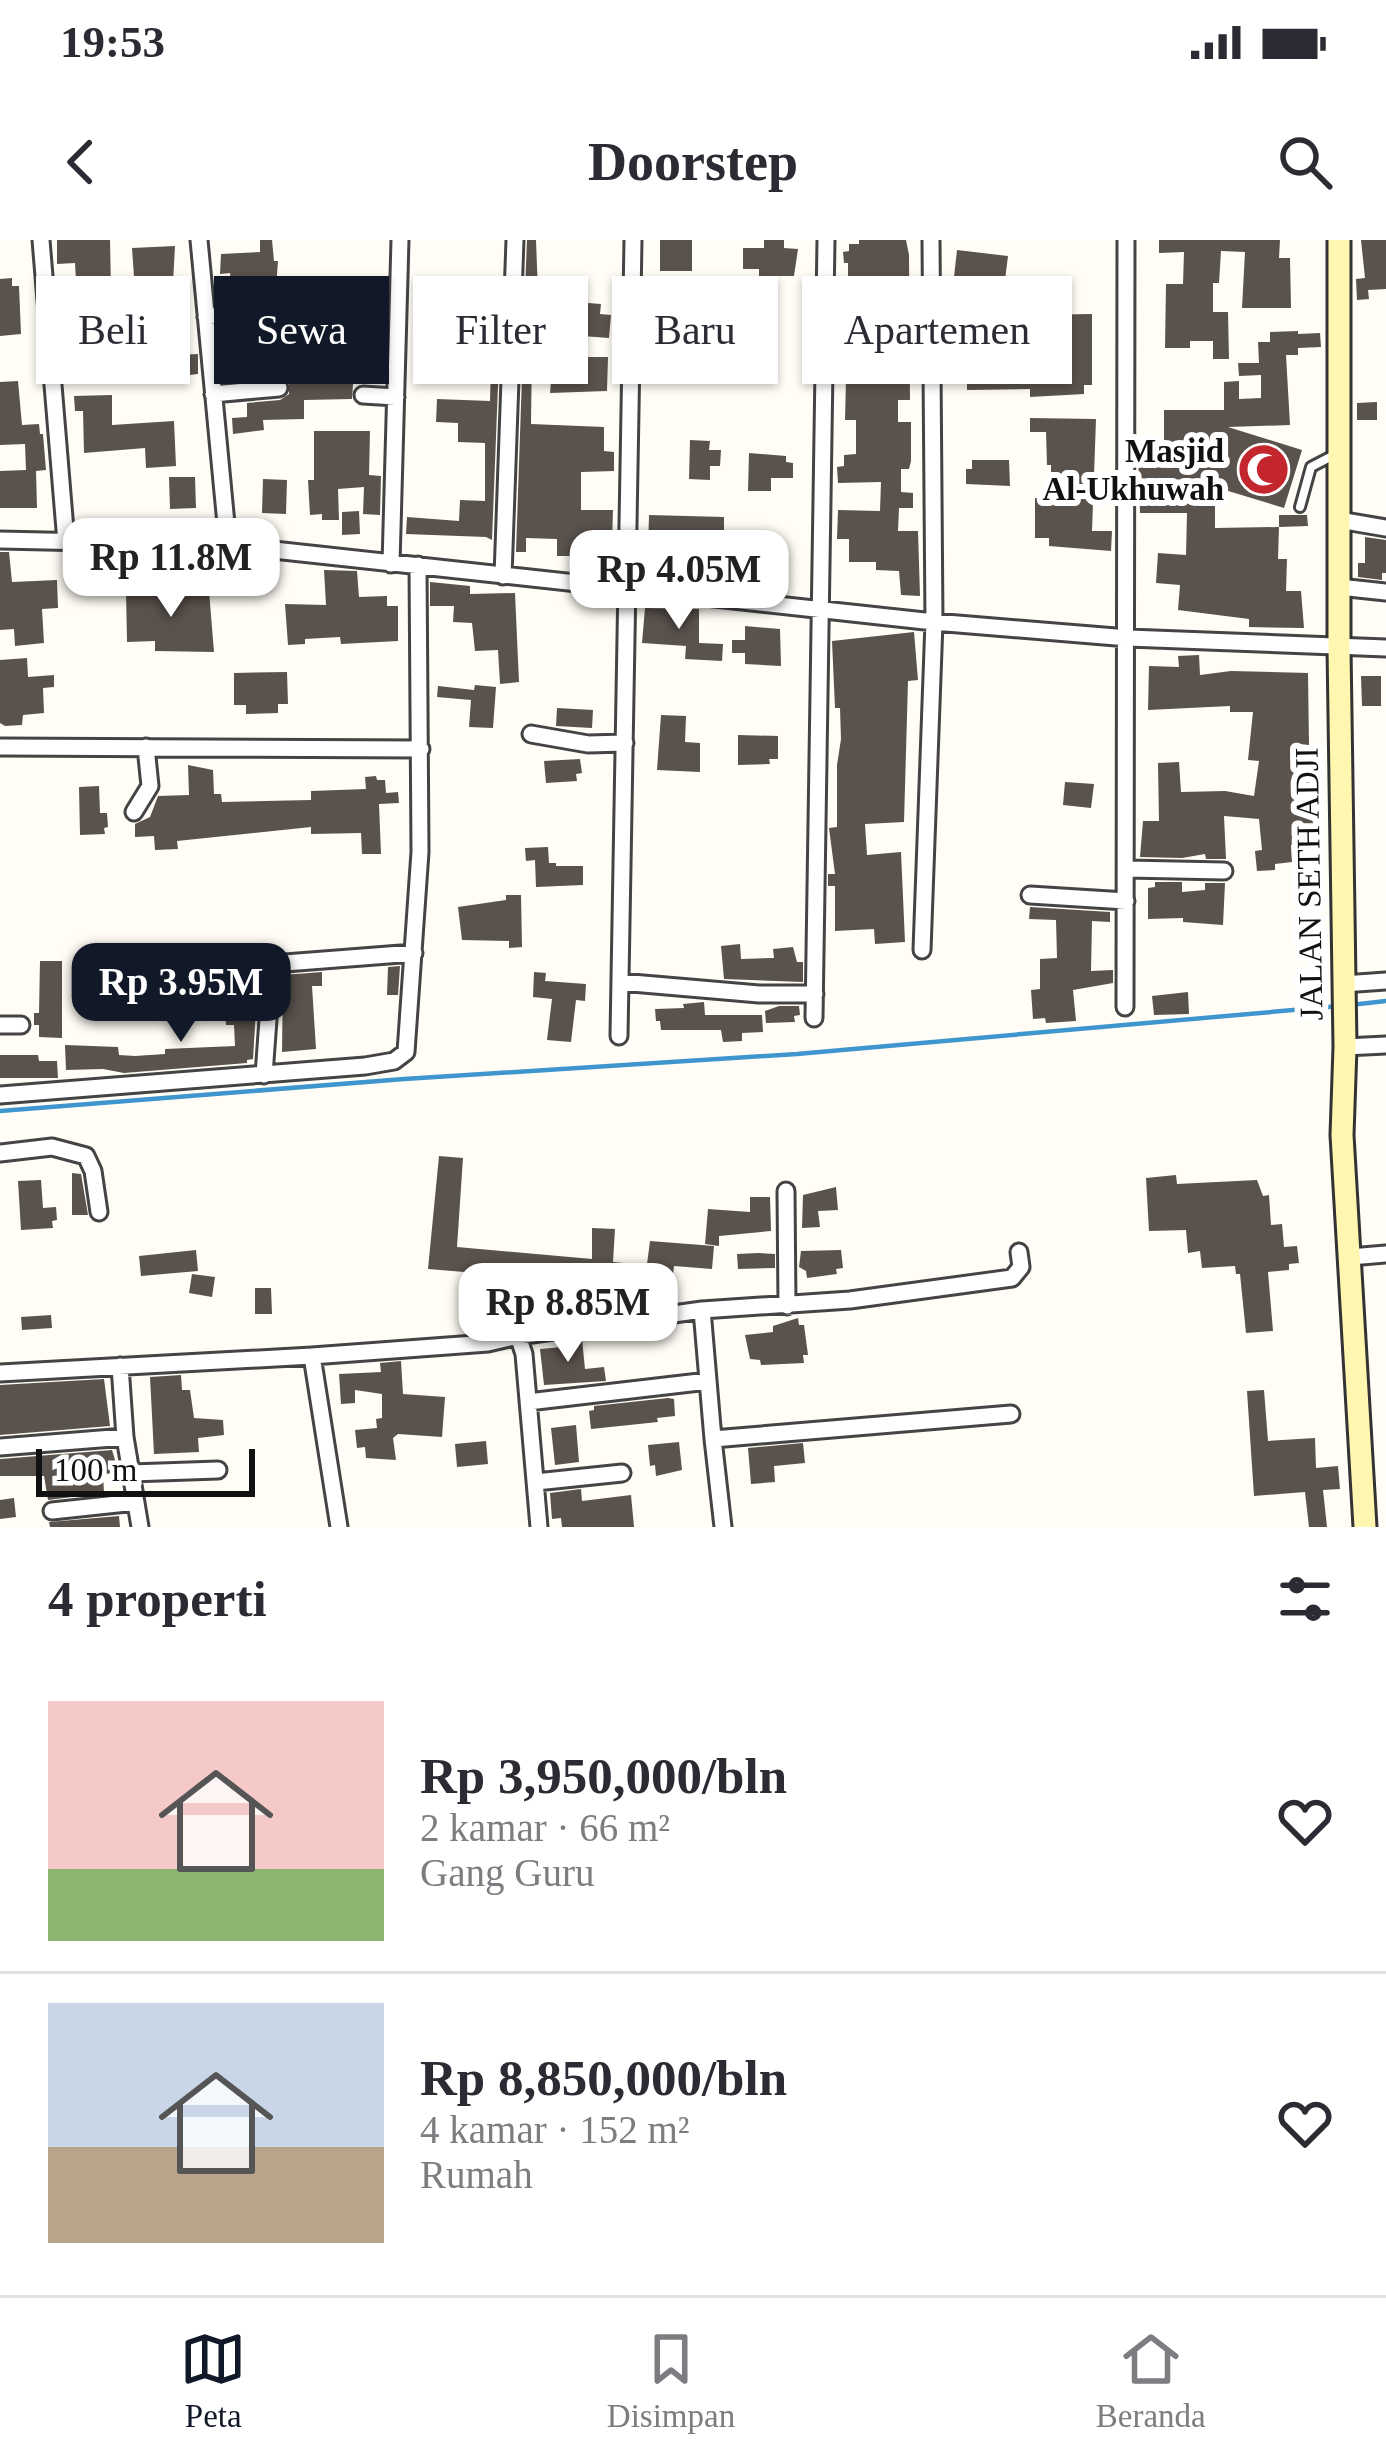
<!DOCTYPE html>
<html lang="id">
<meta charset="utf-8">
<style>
body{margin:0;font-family:"Times New Roman",serif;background:#f7f7f7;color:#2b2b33;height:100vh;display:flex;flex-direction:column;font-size:45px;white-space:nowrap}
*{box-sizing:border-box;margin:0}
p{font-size:39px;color:#7c7c81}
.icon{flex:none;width:66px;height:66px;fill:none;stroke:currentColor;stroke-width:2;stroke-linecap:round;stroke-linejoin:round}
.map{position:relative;height:1287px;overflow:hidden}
.sheet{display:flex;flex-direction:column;background:#fff;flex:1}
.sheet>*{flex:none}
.hud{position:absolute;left:36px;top:36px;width:1314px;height:108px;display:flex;gap:24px}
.scale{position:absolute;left:36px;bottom:30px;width:219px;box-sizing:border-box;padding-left:12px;border:6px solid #111;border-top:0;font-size:33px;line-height:42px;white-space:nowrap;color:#111;-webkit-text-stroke:9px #fff;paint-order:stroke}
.price{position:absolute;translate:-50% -102px;padding:0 27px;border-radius:24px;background:#fff;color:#222;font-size:39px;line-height:78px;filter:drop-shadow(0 3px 6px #0008)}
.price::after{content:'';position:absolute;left:50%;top:72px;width:36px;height:27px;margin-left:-18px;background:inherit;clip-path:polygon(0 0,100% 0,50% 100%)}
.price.selected{background:#111827;color:#fff}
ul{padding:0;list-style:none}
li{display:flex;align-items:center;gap:36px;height:300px;padding:0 48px}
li+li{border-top:3px solid #e1e1e2}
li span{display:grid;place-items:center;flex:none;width:336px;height:240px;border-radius:0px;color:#555}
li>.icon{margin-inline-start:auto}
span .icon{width:144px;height:144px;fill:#fffc;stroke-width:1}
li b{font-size:51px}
h2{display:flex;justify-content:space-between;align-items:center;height:144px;padding:0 48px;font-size:51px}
.pill{padding:0 42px;border-radius:0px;background:#fff;box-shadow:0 3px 9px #0004;font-size:42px;line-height:108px}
.pill.selected{background:#111827;color:#fff}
.status{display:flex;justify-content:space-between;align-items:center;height:84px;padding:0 60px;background:#fff;direction:ltr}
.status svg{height:33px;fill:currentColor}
header{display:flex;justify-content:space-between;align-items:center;height:156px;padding:0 48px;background:#fff;font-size:54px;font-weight:700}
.dock{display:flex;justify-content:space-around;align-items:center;height:168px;border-top:3px solid #e1e1e2;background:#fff;font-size:33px;color:#7c7c81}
.dock a{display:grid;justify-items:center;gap:6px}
.dock .selected{color:#111827}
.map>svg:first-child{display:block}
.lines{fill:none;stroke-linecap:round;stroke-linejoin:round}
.stream{stroke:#3f96cf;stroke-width:4.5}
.building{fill:#5a524d;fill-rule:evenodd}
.lane-casing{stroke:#444;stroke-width:14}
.street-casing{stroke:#444;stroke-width:21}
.secondary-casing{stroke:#333;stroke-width:27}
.lane{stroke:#fff;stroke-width:8}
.street{stroke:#fff;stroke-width:15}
.secondary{stroke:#fff6b0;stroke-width:21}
.labels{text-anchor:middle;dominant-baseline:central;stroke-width:12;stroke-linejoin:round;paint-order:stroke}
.poi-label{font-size:33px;font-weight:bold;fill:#111;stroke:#fff;text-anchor:end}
.street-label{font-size:33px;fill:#111;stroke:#fff}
</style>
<div class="status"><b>19:53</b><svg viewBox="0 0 49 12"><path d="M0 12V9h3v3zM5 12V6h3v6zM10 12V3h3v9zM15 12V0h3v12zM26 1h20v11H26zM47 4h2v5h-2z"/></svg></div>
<header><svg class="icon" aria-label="back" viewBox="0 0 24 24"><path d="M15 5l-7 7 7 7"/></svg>Doorstep<svg class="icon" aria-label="search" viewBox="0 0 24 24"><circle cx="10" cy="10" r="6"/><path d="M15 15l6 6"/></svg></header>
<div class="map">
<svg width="1386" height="1287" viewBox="0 0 1386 1287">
<rect width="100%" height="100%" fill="#fffdf5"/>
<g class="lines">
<path class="stream" d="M1350,765L1386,761
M0,871L404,839L797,814L1339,766"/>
</g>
<path class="building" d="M57,0H110L111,51H135L132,8L175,6L173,43L167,44L170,91L177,90V107L144,108L143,82L130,83V70L97,69L98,101L62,105L60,85L76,84V41L75,23L57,24Z
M260,0H272L274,21H278L276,48L252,49L251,41L231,43L230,33L220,34L221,14L260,12Z
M527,0H536L538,53L576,55L575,62L601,64L600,74L611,75L609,98L555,94L557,74H524Z
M660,0H692V31H660Z
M764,0H784V8L798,9L794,36H759V29H743V8H764Z
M859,0H906L909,15L910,160H898V182H911V221L909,229H901V252L913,253V268H899L898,291H918L920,356L901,355L899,331L876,330V322H849V299H837L838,270L880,271L881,242L838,243L837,227L844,226V215L856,214V180H845L846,139L837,140V120H848V23H844L843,12L849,11V4H859Z
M1159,0H1280L1279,18H1290L1291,68H1242L1245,12L1221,11L1219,43H1213V72H1228L1229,119H1213V101H1190V108H1165L1166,44H1183L1184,12L1159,13Z
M1361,0H1386V49L1368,50L1369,59L1357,60L1356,39L1365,38Z
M957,10L1008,16L1003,56H1012V64H1030V75L1092,74V145H1084V154L1030,157V149L967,150V105H961L962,90H953V78H961V67H984V40L954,37ZM1030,90L1064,91V119H1030Z
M12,38V46H19L21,94L0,96V39Z
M300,66V73H358V85L373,84V96H358V107H303L304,131L354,130L352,159L304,160V179L263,180L264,190L233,194L232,178L247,177V163L280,160L289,154V127L226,130L220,87L282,79L292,67Z
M492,68H501L492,300L486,297L406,294L407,277L459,281L460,260L485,261V203L458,202V183L436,182L437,159L490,161L491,124L443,123V102L491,103Z
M710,80V102H724L725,120L664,119V85Z
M1298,91V94L1320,93L1321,107L1298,108V115H1286L1290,185L1228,187L1302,210L1284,268L1215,247V288L1279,287L1278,319H1287L1286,351H1301L1304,388L1249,387V379L1178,370L1180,345L1156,343L1158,313L1186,315L1187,273H1140L1138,215H1164V170H1224V142L1239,141V159L1261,158V135L1239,136L1238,123H1259L1258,102H1270V92Z
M523,107H532L531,184L604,187V211L614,212V231L581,232V270H613L612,303H579V316H557V299L526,298V312H516Z
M198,114V134L180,136L178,115Z
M553,117H608L607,151L550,153Z
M18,141L22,185L39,184L40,194H43L46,230L36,231L37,268H0V231L26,230L25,204L0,205V142Z
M112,155V185L174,181L176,226L146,228L145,208L84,213L83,171H75L74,156Z
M1377,162V180H1357V163Z
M1030,178L1096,179L1092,291H1112L1111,311L1049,306V298H1035V258H1051V225H1047L1046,192H1030Z
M314,191H370L369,235L381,236L380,275L363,274L364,247L338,249L339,280H322V274L310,275L308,240H314Z
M690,200L710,201L709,210H721L720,226H710V240L689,239Z
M749,213L786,216V222L793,223V238H771V251H748Z
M972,220H1009L1010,246L966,244V229H972Z
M169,237H195L196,268L170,269Z
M263,239L287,240L286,274L262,273Z
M359,271L360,294L342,295V272Z
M649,275L724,277V336H702L703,328L641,325L642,312H648Z
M1279,275H1307L1308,286L1279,287Z
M1365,297L1386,300V333H1382V340L1358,337V323H1365Z
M0,312H9L12,342L57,340L58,368L42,369L44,403L15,406L14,389L0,390Z
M324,330L357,331L359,357L387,356V366H398V401L341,404L340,397L305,399V404L288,405L285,364L326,365Z
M430,342L470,346V354L515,353L519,442L500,444L498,410L475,411L472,383L453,382L454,366H430Z
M126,350L209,351L214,412L155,411V401L127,402Z
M645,368L699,369V403L723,404L722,421L685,419L686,406L642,403Z
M745,386L780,389L781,426L745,424V413H732V400H745Z
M914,392L918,440L908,441L904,582L865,584L867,615L901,612L905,702L875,704L874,689L835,691V646H828V634H835L829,588L837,587V525L841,499L840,468H835L832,401Z
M1199,415L1200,435L1231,431L1308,433L1309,505L1300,504L1297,532L1318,536L1314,585L1296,583L1298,605H1291L1292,622L1275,624V630L1257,631L1255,611L1262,610L1259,579L1224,576L1226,619H1206L1205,614L1182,618L1140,617L1143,581H1159L1158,523L1179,522L1181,552L1225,551L1254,556L1259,521L1248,520L1253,472H1230V466L1148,470L1149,426L1179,427L1178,416Z
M27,418L28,437L54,435V447L43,448L44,473L23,475L22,485L5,486L0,483V420Z
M287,432L288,464H278V473L246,474V465H234V433Z
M1361,436H1381V466H1362Z
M475,445L496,447L493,488L469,487L471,460L437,457L438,446L474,450Z
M557,468L593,470L592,488L556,486Z
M661,475L686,476L685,502L700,503V532L657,530Z
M738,495L778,496V519H769L770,524L738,525Z
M580,519L582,533L576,534L577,541L546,543L544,521Z
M188,525L213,530L214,554H221L222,562L311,560V551L366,549L365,537L376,536L377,540H385L386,553L398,552L399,563L379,564L381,614H362L361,593L311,594V587L177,601L178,609L155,610L154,596L135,597V584L150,577L158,556L189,555Z
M1065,542L1094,544L1091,568L1063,565Z
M99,546L100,573H107L108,587L104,588L105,594L80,595L79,547Z
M548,607L549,623H556V626H583V645L536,647L535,620L526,621L525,608Z
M1155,642H1182V652L1205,650V643H1225L1223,685L1183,682V678L1148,679V648L1155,647Z
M506,655H521L522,707L509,708V701L462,700L458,667L506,660Z
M1030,667L1110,672V682L1092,681L1091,731L1113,730V743L1073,750L1076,781L1046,783L1045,778L1033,779L1031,750L1040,749V719L1057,718L1056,680L1029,679Z
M740,704L741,719L774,718L773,709L793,707L797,722H803V742L724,739L721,706Z
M40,721H62V798L39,797V785H34V773H39Z
M400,726L398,755H387L388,727Z
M322,732V746H312L316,809L282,812L283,735Z
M534,732L546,733L545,741L586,744L585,761L576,760L571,802L547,800L552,759L533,757Z
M237,735L258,736L253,819L247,820V823L124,833L103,829L66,830L65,805L118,807L119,815L135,816L165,814V809L235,806L234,785H226L225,767L240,766Z
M1188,752L1189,774L1154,775L1152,756Z
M704,762L705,775H762L763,792L742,793V801L723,802L721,790H661L660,781H656L655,769L684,768L683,764Z
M779,766H799L800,775L794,776L795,782L766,783L765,771Z
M0,815H38L39,821H57L58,838H0Z
M439,916L463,918L457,1007L592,1019V988L615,989L613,1022L634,1024L632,1046L428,1029Z
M72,933L81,934L88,975H72Z
M1176,935L1177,944L1257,940L1263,956L1269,955L1271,985L1282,984L1284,1007L1297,1006L1299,1023L1289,1024V1030L1268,1032L1273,1091L1246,1093L1240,1034H1236L1235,1026L1202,1028L1200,1011L1188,1013L1186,990L1149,991L1146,938Z
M41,940L43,968L56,967L57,980L52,981L53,988L21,990L18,941Z
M836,947L838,970L818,971L820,987L802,988L803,955Z
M750,957H770L771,991L719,996V1006L705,1004L708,969L750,972Z
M650,1001L714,1006L712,1029L674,1026L673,1035L646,1032Z
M196,1010L198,1031L141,1036L139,1016Z
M841,1010L843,1028L836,1029L837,1034L807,1038L806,1031L799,1027L801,1011Z
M758,1013L775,1014V1028L738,1029L737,1014Z
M192,1034L215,1037L212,1057L189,1053Z
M255,1048H271L272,1074H255Z
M51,1075L52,1088L22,1090L21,1077Z
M798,1078L799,1085H804L808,1115H803L804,1123L761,1125L760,1120L750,1119L745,1095L773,1092V1086Z
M582,1099L585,1129L604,1127L606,1141L544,1145L540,1109L562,1107V1102Z
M401,1121L403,1154L445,1157L442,1197L398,1194L393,1198L396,1220L366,1218L365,1207L357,1208L355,1190L377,1188L376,1179L382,1178V1154L355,1150V1163L341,1164L339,1134L381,1132L380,1123Z
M181,1135L182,1150H190L194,1178L223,1180L224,1195L198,1198L199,1212L154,1214L150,1137Z
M104,1139L110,1186L0,1195V1145Z
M1264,1150L1268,1201L1315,1198L1316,1228L1338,1226L1340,1249L1323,1250L1327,1287H1309L1305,1252L1254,1256L1247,1151Z
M668,1158L674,1159L675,1176L657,1178L658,1182L591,1189L589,1171L594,1170V1166Z
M576,1185L579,1222L555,1225L551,1188Z
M486,1201L488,1224L457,1227L455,1204Z
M679,1202L682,1230L656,1236L655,1225L650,1226L648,1205Z
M803,1203L805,1223L774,1226L775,1242L751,1244L748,1208Z
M112,1210L119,1233L103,1234L104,1253L48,1260L44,1236H0V1219Z
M581,1249L582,1261L631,1255L634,1287H562L561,1278L552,1279L550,1253Z
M14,1258L16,1277L0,1279V1260Z
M119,1276L120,1287H50L49,1282Z"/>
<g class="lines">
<defs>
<path id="lane" d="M1300,267L1311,227L1336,214"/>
<path id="street" d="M41,0L66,302
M199,0L228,305
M206,77L280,67
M213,154L279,148
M363,155L396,157
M1339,280L1386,288
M0,300L228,305L934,382L1128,398L1386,408
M391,324L400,0
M503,336L515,0
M1339,347L1386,352
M531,494L588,504L625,503
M0,507L421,509
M134,572L150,546L146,507
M1127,629L1224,631
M1030,655L1126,661
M922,710L934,382L931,0
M175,721L272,724L414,713
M620,742L759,754H815
M1343,744L1386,741
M1125,767L1126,0
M814,778L826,0
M0,785H21
M619,796L633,0
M1345,807L1386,805
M264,835L272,724
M0,855L365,826L394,821L406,812L420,612L418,325
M0,913L52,907L86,916L93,931L99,972
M786,951L787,1066
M1350,1017L1386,1014
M702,1070L713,1199L1011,1174
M518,1096L702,1070L850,1060L1012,1038L1021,1027L1019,1012
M312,1116L339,1287
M120,1126L125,1197L140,1287
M0,1133L312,1116L488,1103L518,1096L524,1114L539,1287
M528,1162L708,1141
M713,1199L723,1287
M0,1207L125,1197
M131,1233L218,1230
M536,1242L622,1233
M52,1271L136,1262"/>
<path id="secondary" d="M1339,0V408L1345,807L1342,895L1365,1287"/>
</defs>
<use href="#lane" class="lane-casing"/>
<use href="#street" class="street-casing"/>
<use href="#secondary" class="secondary-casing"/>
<use href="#lane" class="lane"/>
<use href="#street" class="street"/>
<use href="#secondary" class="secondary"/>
</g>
<defs>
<symbol id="mosque-disc" viewBox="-11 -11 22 22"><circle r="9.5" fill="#c4262e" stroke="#fff"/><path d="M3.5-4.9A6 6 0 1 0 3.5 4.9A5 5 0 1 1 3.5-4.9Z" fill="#fff"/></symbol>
</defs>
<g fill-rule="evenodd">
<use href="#mosque-disc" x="1234" y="200" width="59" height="59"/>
</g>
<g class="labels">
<g class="poi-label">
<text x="1224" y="211">Masjid<tspan x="1224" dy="38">Al-Ukhuwah</tspan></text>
</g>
<g class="street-label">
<text transform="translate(1309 644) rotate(-91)">JALAN SETH ADJI</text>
</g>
</g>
</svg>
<div class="scale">100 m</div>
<b class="price" style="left:171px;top:380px">Rp 11.8M</b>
<b class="price" style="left:679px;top:392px">Rp 4.05M</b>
<b class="price selected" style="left:181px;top:805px">Rp 3.95M</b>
<b class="price" style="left:568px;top:1125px">Rp 8.85M</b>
<div class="hud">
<a class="pill">Beli</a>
<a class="pill selected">Sewa</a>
<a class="pill">Filter</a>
<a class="pill">Baru</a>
<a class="pill">Apartemen</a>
</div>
</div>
<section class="sheet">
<h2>4 properti<svg class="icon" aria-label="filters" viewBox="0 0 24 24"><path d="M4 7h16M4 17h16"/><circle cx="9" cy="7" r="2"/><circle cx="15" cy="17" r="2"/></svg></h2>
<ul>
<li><span style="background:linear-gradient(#f6c9c9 70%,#8fb573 0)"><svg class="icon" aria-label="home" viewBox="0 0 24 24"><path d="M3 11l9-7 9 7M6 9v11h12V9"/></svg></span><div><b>Rp 3,950,000/bln</b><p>2 kamar · 66 m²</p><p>Gang Guru</p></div><svg class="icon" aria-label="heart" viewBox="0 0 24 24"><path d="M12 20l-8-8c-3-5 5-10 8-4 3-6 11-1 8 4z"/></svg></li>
<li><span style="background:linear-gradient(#c9d6e8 60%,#b9a48a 0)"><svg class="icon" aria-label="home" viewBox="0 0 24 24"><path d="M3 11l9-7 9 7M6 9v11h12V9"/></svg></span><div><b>Rp 8,850,000/bln</b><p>4 kamar · 152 m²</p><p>Rumah</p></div><svg class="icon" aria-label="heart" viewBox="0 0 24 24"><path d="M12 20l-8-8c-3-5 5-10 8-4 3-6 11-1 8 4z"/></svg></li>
</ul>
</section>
<nav class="dock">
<a class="selected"><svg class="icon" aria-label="map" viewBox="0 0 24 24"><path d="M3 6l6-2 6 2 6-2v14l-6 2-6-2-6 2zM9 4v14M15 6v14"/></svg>Peta</a>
<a><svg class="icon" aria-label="saved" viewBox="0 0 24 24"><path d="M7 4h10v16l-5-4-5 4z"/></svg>Disimpan</a>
<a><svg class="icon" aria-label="home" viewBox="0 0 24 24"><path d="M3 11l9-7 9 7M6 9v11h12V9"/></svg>Beranda</a>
</nav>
